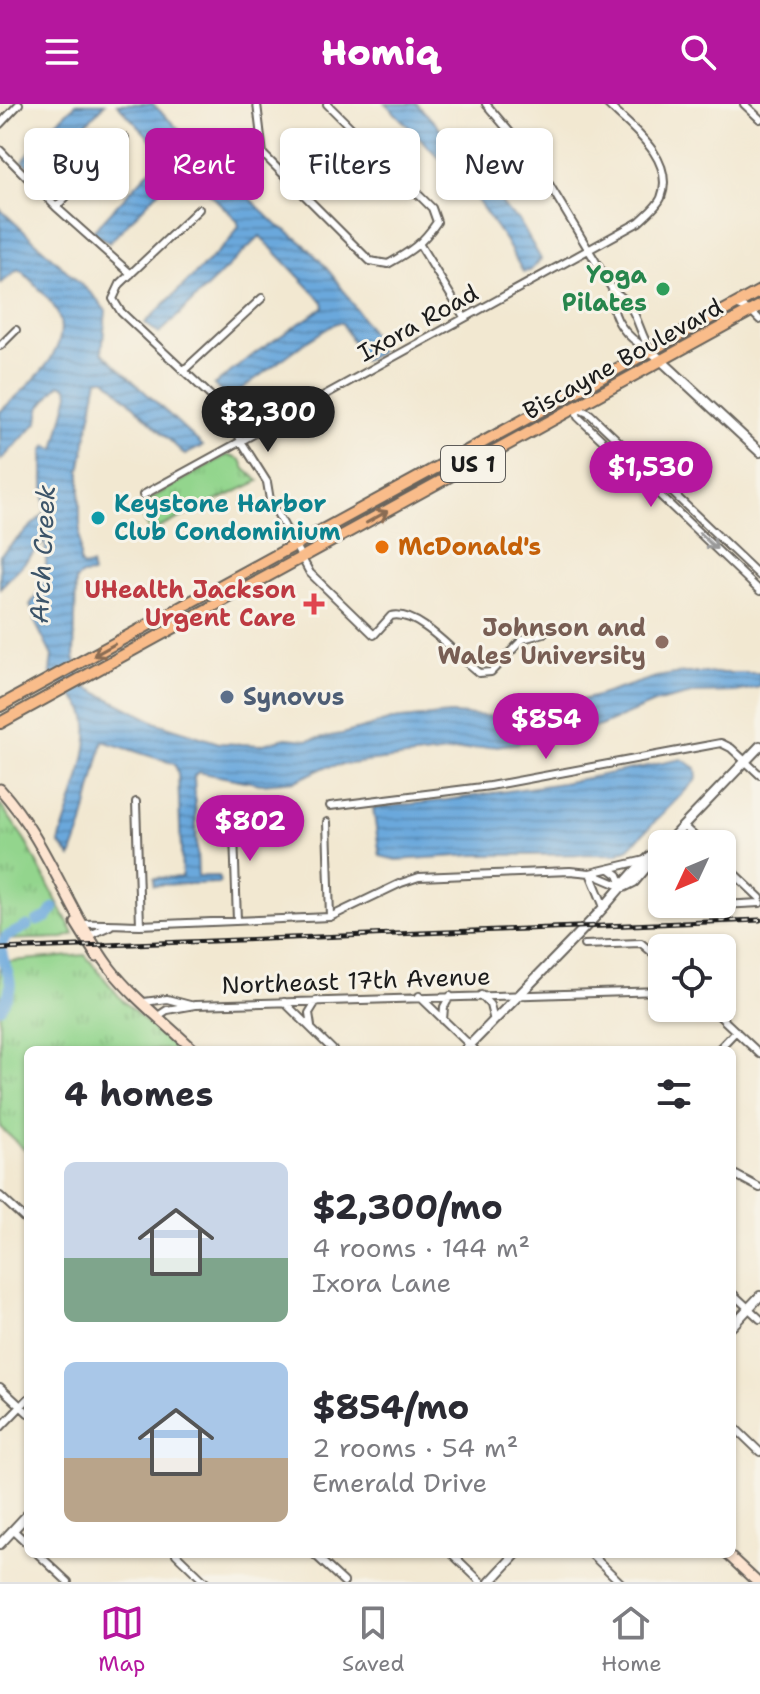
<!DOCTYPE html>
<meta charset="utf-8">
<style>
body{margin:0;font-family:"Shantell Sans",sans-serif;background:#f7f7f7;color:#2b2b33;height:100vh;display:flex;flex-direction:column;font-size:30px;white-space:nowrap}
*{box-sizing:border-box;margin:0}
p{font-size:26px;color:#7c7c81}
.icon{flex:none;width:44px;height:44px;fill:none;stroke:currentColor;stroke-width:2;stroke-linecap:round;stroke-linejoin:round}
.map{position:relative;flex:1;overflow:hidden}
.panel{position:absolute;left:24px;top:942px;width:712px;height:512px;display:flex;flex-direction:column;background:#fff;border-radius:12px;box-shadow:0 2px 6px #0004}
.panel>*{flex:none}
.guide{position:absolute;left:24px;top:24px;width:712px;height:72px;display:flex;gap:16px}
.needle{width:52px;rotate:226deg}
.tools{position:absolute;left:648px;top:726px;display:grid;gap:16px}
.tools a{display:grid;place-items:center;width:88px;height:88px;border-radius:12px;background:#fff;box-shadow:0 2px 6px #0004;font-size:40px}
.price{position:absolute;translate:-50% -68px;padding:0 18px;border-radius:28px;background:#b5179e;color:#fff;font-size:26px;line-height:52px;filter:drop-shadow(0 2px 4px #0008)}
.price::after{content:'';position:absolute;left:50%;top:48px;width:24px;height:18px;margin-left:-12px;background:inherit;clip-path:polygon(0 0,100% 0,50% 100%)}
.price.on{background:#222;color:#fff}
ul{padding:0;list-style:none}
li{display:flex;align-items:center;gap:24px;height:200px;padding:0 40px}
li span{display:grid;place-items:center;flex:none;width:224px;height:160px;border-radius:12px;color:#555}
li>.icon{margin-inline-start:auto}
span .icon{width:96px;height:96px;fill:#fffc;stroke-width:1}
li b{font-size:34px}
h2{display:flex;justify-content:space-between;align-items:center;height:96px;padding:0 40px;font-size:34px}
.pill{padding:0 28px;border-radius:12px;background:#fff;box-shadow:0 2px 6px #0004;font-size:28px;line-height:72px}
.pill.on{background:#b5179e;color:#fff}
header{display:flex;justify-content:space-between;align-items:center;height:104px;padding:0 40px;background:#b5179e;color:#fff;font-size:36px;font-weight:800}
.dock{display:flex;justify-content:space-around;align-items:center;height:112px;border-top:2px solid #e1e1e2;background:#fff;font-size:22px;color:#7c7c81}
.dock a{display:grid;justify-items:center;gap:4px}
.dock .on{color:#b5179e}
.map>svg:first-child{display:block}
.park{fill:url(#park-tufts);stroke:#587854;stroke-width:2}
.water{fill:url(#water-rules);stroke:#44627c;stroke-width:2}
.lines{fill:none;stroke-linecap:round;stroke-linejoin:round}
.river{stroke:#6ba8dc;stroke-width:11}
.minor-casing{stroke:#67635b;stroke-width:10}
.tertiary-casing{stroke:#67635b;stroke-width:12}
.secondary-casing{stroke:#67635b;stroke-width:13}
.primary-casing{stroke:#67635b;stroke-width:14}
.minor{stroke:#fff;stroke-width:6}
.tertiary{stroke:#fff;stroke-width:8}
.secondary{stroke:#fde4d0;stroke-width:9}
.primary{stroke:#f9bc8a;stroke-width:10}
.rail-casing{stroke:#1c1c1c;stroke-width:5}
.rail{stroke:#f7f3e8;stroke-width:2;stroke-dasharray:6;stroke-linecap:butt}
.oneway{stroke:#8a6c53}
.oneway2{stroke:#999}
.leisure-dot{fill:#2e9e5b;stroke:#f7f3e8;stroke-width:3}
.culture-dot{fill:#0f9aa8;stroke:#f7f3e8;stroke-width:3}
.food-dot{fill:#e8710a;stroke:#f7f3e8;stroke-width:3}
.health-dot{fill:#e0444e;stroke:#f7f3e8;stroke-width:3}
.education-dot{fill:#8d6e63;stroke:#f7f3e8;stroke-width:3}
.service-dot{fill:#5c6f8a;stroke:#f7f3e8;stroke-width:3}
.labels{text-anchor:middle;dominant-baseline:central;stroke-width:6;stroke-linejoin:round;paint-order:stroke}
.shield{fill:#f7f3e8;stroke:#5e5c59;stroke-width:2}
.shield-label{font-size:22px;font-weight:bold;fill:#1c1c1c}
.leisure-label{font-size:24px;font-weight:bold;fill:#27864d;stroke:#f7f3e8;text-anchor:end}
.street-label{font-size:24px;fill:#1c1c1c;stroke:#f7f3e8}
.culture-label{font-size:24px;font-weight:bold;fill:#0d838f;stroke:#f7f3e8;text-anchor:start}
.food-label{font-size:24px;font-weight:bold;fill:#c56008;stroke:#f7f3e8;text-anchor:start}
.health-label{font-size:24px;font-weight:bold;fill:#be3a42;stroke:#f7f3e8;text-anchor:end}
.education-label{font-size:24px;font-weight:bold;fill:#785e54;stroke:#f7f3e8;text-anchor:end}
.service-label{font-size:24px;font-weight:bold;fill:#4e5e75;stroke:#f7f3e8;text-anchor:start}
.water-label{font-size:26px;font-style:italic;fill:#3c5469;stroke:#f7f3e8}
</style>
<header><svg class="icon" aria-label="menu" viewBox="0 0 24 24"><path d="M4 6h16M4 12h16M4 18h16"/></svg>Homiq<svg class="icon" aria-label="search" viewBox="0 0 24 24"><circle cx="10" cy="10" r="6"/><path d="M15 15l6 6"/></svg></header>
<div class="map">
<svg width="760" height="1478" viewBox="0 0 760 1478">
<defs>
<pattern id="park-tufts" width="24" height="20" patternUnits="userSpaceOnUse" patternTransform="scale(2)"><rect width="24" height="20" fill="#93d58d"/><path d="M3 7l-1-3M5 7V3M7 7l1-3M15 17l-1-3M17 17v-4M19 17l1-3" fill="none" stroke="#7eb679"/></pattern>
<pattern id="water-rules" width="6" height="5" patternUnits="userSpaceOnUse" patternTransform="scale(2)"><rect width="6" height="5" fill="#6ba8dc"/><path d="M0 2.5h6" fill="none" stroke="#5788b2"/></pattern>
</defs>
<rect width="100%" height="100%" fill="#f7f3e8"/>
<filter id="ink" filterUnits="userSpaceOnUse"><feTurbulence type="fractalNoise" baseFrequency=".0125" numOctaves="2"/><feDisplacementMap in="SourceGraphic" scale="16" xChannelSelector="R" yChannelSelector="G"/><feConvolveMatrix kernelMatrix="1 2 1 2 8 2 1 2 1" color-interpolation-filters="sRGB"/></filter>
<filter id="wash" filterUnits="userSpaceOnUse"><feTurbulence type="fractalNoise" baseFrequency=".006" numOctaves="4" result="noise"/><feDisplacementMap in="SourceGraphic" scale="32" xChannelSelector="R" yChannelSelector="G"/><feGaussianBlur stdDeviation="1.8" result="paint"/><feColorMatrix in="noise" values="0 0 0 0 0 0 0 0 0 0 0 0 0 0 0 0 0 1.4 0 .05"/><feComposite in="paint" operator="in"/></filter>
<g filter="url(#wash)">
<rect width="100%" height="100%" fill="#f2e8d1"/>
<path class="park" d="M227,351L241,356L245,365L259,377L150,428L138,402Z
M0,700L25,736L74,830L63,834L0,836Z
M85,851L122,896L177,946H28V1049L0,1023V858Z"/>
<path class="water" d="M76,0H105L58,49L35,67L23,57L42,31Z
M117,0H153L278,122C322,145 354,202 380,243L379,249L363,257L342,219H336L303,240L228,295L214,281L258,247L324,203L323,198L260,132L159,230L145,219L229,137L239,122L237,116L182,63L109,139L93,127L163,52V48Z
M386,0H417L494,81L503,101L509,109L518,115L541,155L530,167L523,168L505,136L467,82Z
M0,105L96,194L106,207L102,248L203,342L185,351L106,275H98L80,367V460L83,463L91,461L93,470L82,471L76,476L74,554L86,583L157,619L219,639L260,641L286,634L307,636L342,630L392,616L450,610L507,613L528,610L597,592L656,573L682,569H760V583L736,588L696,589L654,599L600,622L537,637L325,663L295,677L261,680L198,668L194,672L198,772H219L220,779L154,781V774L182,773L178,670L175,660L103,637L83,720L71,753L59,739C67,707 99,635 83,605C75,592 60,579 50,568L52,552L34,516L36,514L30,501C49,474 47,470 45,437L0,484V451L45,409L43,347L47,341L55,346L69,289L67,283L60,280L40,303L38,318L0,357V308C25,283 77,246 56,206C48,192 34,180 23,168L18,166L0,180Z
M682,655L696,664L697,675L629,744L617,750L474,751L396,756L380,752L373,704L440,697L562,679Z"/>
<g class="lines">
<path class="river" d="M37,817L47,813L54,804
M0,904C22,876 2,869 1,841L6,833L27,822"/>
</g>
</g>
<g filter="url(#ink)">
<g class="lines">
<defs>
<path id="minor" d="M257,0L263,50L370,157L388,160C411,147 422,140 437,118L432,104L327,0
M486,0L537,60L614,188C638,201 637,226 651,247
M744,0L760,15
M0,20L19,0
M0,46L56,103L131,170
M56,103L125,34
M199,105L120,180L113,195L121,208L230,310L241,337L267,378L270,396L310,469L374,531L391,512C419,505 458,554 479,569L491,568L523,535L544,529
M420,141L464,213
M614,188C608,213 627,234 648,245
M736,201L751,207L760,216
M0,242L16,226
M183,267L262,194
M575,303L578,313L760,487
M575,303L590,310L760,472
M143,391L639,118C645,112 657,103 661,94C676,55 631,23 607,0
M136,698L140,821
M233,701L237,817
M330,702L490,682L721,639L731,644L760,671
M327,718L330,813
M683,722L703,740
M722,758L760,794
M610,765L618,771L623,783
M590,769L645,756
M590,769L604,803
M703,802L760,799
M82,820C102,819 121,821 140,821L330,813L401,779L419,773L570,767L590,769L623,783
M90,831L110,822
M584,841L641,839L662,857
M481,891L490,901L494,917
M419,892L475,946
M144,898L167,895L190,901
M284,898L333,946
M711,904L760,950
M158,912L167,906L195,901L662,887
M443,916L444,903L450,892
M311,922L309,909L317,896
M718,946L736,927
M732,1069L760,1084
M0,1092L28,1118
M732,1189L760,1215
M0,1283L28,1309
M732,1321L760,1348
M0,1324L28,1295
M13,1426L28,1440
M38,1450L68,1478
M176,1450L205,1478
M314,1450L344,1478
M452,1450L481,1478
M591,1450L620,1478"/>
<path id="tertiary" d="M651,247L760,348
M666,740L760,642
M624,783L634,778L662,745
M465,946C508,902 552,858 594,814C617,790 635,762 662,743
M732,1222L760,1192
M0,1440L28,1410
M490,1478L516,1450"/>
<path id="secondary" d="M0,685C48,738 68,807 110,864C133,894 167,920 194,946
M76,819L97,853
M727,1450L757,1478"/>
<path id="primary" d="M0,602L760,187
M0,619L760,202"/>
</defs>
<use href="#minor" class="minor-casing"/>
<use href="#tertiary" class="tertiary-casing"/>
<use href="#secondary" class="secondary-casing"/>
<use href="#primary" class="primary-casing"/>
<use href="#minor" class="minor"/>
<use href="#tertiary" class="tertiary"/>
<use href="#secondary" class="secondary"/>
<use href="#primary" class="primary"/>
<defs>
<path id="rail" d="M0,845L760,816"/>
</defs>
<use href="#rail" class="rail-casing"/>
<use href="#rail" class="rail"/>
</g>
<defs><path id="oneway-shaft" d="M-6 0H5M1.5-3L5.5 0L1.5 3" fill="none" stroke-width="1.6" stroke-linecap="round" stroke-linejoin="round" transform="scale(2)"/></defs>
<g class="oneway">
<use href="#oneway-shaft" transform="translate(377 413) rotate(-29)"/>
<use href="#oneway-shaft" transform="translate(104 546) rotate(151)"/>
</g>
<use class="oneway2" href="#oneway-shaft" transform="translate(708 437) rotate(43)"/>
</g>
<circle class="leisure-dot" cx="663" cy="185" r="8"/>
<circle class="culture-dot" cx="98" cy="414" r="8"/>
<circle class="food-dot" cx="382" cy="443" r="8"/>
<path class="health-dot" d="M310 488h8v8h8v8h-8v8h-8v-8h-8v-8h8z"/>
<circle class="education-dot" cx="662" cy="538" r="8"/>
<circle class="service-dot" cx="227" cy="593" r="8"/>
<g class="labels">
<rect class="shield" x="441" y="342" width="64" height="36" rx="6"/>
<g class="shield-label">
<text x="473" y="360">US 1</text>
</g>
<g class="leisure-label">
<text x="647" y="171">Yoga<tspan x="647" dy="28">Pilates</tspan></text>
</g>
<g class="street-label">
<text transform="translate(418 219) rotate(-29)">Ixora Road</text>
<text transform="translate(623 255) rotate(-29)">Biscayne Boulevard</text>
<text transform="translate(356 877) rotate(-2)">Northeast 17th Avenue</text>
</g>
<g class="culture-label">
<text x="114" y="400">Keystone Harbor<tspan x="114" dy="28">Club Condominium</tspan></text>
</g>
<g class="food-label">
<text x="398" y="443">McDonald's</text>
</g>
<g class="health-label">
<text x="296" y="486">UHealth Jackson<tspan x="296" dy="28">Urgent Care</tspan></text>
</g>
<g class="education-label">
<text x="646" y="524">Johnson and<tspan x="646" dy="28">Wales University</tspan></text>
</g>
<g class="service-label">
<text x="243" y="593">Synovus</text>
</g>
<g class="water-label">
<text transform="translate(42 450) rotate(-87)">Arch Creek</text>
</g>
</g>
</svg>
<div class="tools">
<a><svg class="needle" viewBox="-14 -14 28 28"><path d="M0-13l5 13h-10z" fill="#e53935"/><path d="M0 13l5-13h-10z" fill="#7c7c81"/></svg></a>
<a><svg class="icon" aria-label="locate" viewBox="0 0 24 24"><circle cx="12" cy="12" r="6"/><path d="M12 2v4M12 18v4M2 12h4M18 12h4"/></svg></a>
</div>
<b class="price on" style="left:268px;top:350px">$2,300</b>
<b class="price" style="left:651px;top:405px">$1,530</b>
<b class="price" style="left:546px;top:657px">$854</b>
<b class="price" style="left:250px;top:759px">$802</b>
<div class="guide">
<a class="pill">Buy</a>
<a class="pill on">Rent</a>
<a class="pill">Filters</a>
<a class="pill">New</a>
</div>
<section class="panel">
<h2>4 homes<svg class="icon" aria-label="filters" viewBox="0 0 24 24"><path d="M4 7h16M4 17h16"/><circle cx="9" cy="7" r="2"/><circle cx="15" cy="17" r="2"/></svg></h2>
<ul>
<li><span style="background:linear-gradient(#c9d6e8 60%,#7fa58c 0)"><svg class="icon" aria-label="home" viewBox="0 0 24 24"><path d="M3 11l9-7 9 7M6 9v11h12V9"/></svg></span><div><b>$2,300/mo</b><p>4 rooms · 144 m²</p><p>Ixora Lane</p></div></li>
<li><span style="background:linear-gradient(#a9c7e8 60%,#b9a48a 0)"><svg class="icon" aria-label="home" viewBox="0 0 24 24"><path d="M3 11l9-7 9 7M6 9v11h12V9"/></svg></span><div><b>$854/mo</b><p>2 rooms · 54 m²</p><p>Emerald Drive</p></div></li>
</ul>
</section>
</div>
<nav class="dock">
<a class="on"><svg class="icon" aria-label="map" viewBox="0 0 24 24"><path d="M3 6l6-2 6 2 6-2v14l-6 2-6-2-6 2zM9 4v14M15 6v14"/></svg>Map</a>
<a><svg class="icon" aria-label="saved" viewBox="0 0 24 24"><path d="M7 4h10v16l-5-4-5 4z"/></svg>Saved</a>
<a><svg class="icon" aria-label="home" viewBox="0 0 24 24"><path d="M3 11l9-7 9 7M6 9v11h12V9"/></svg>Home</a>
</nav>
